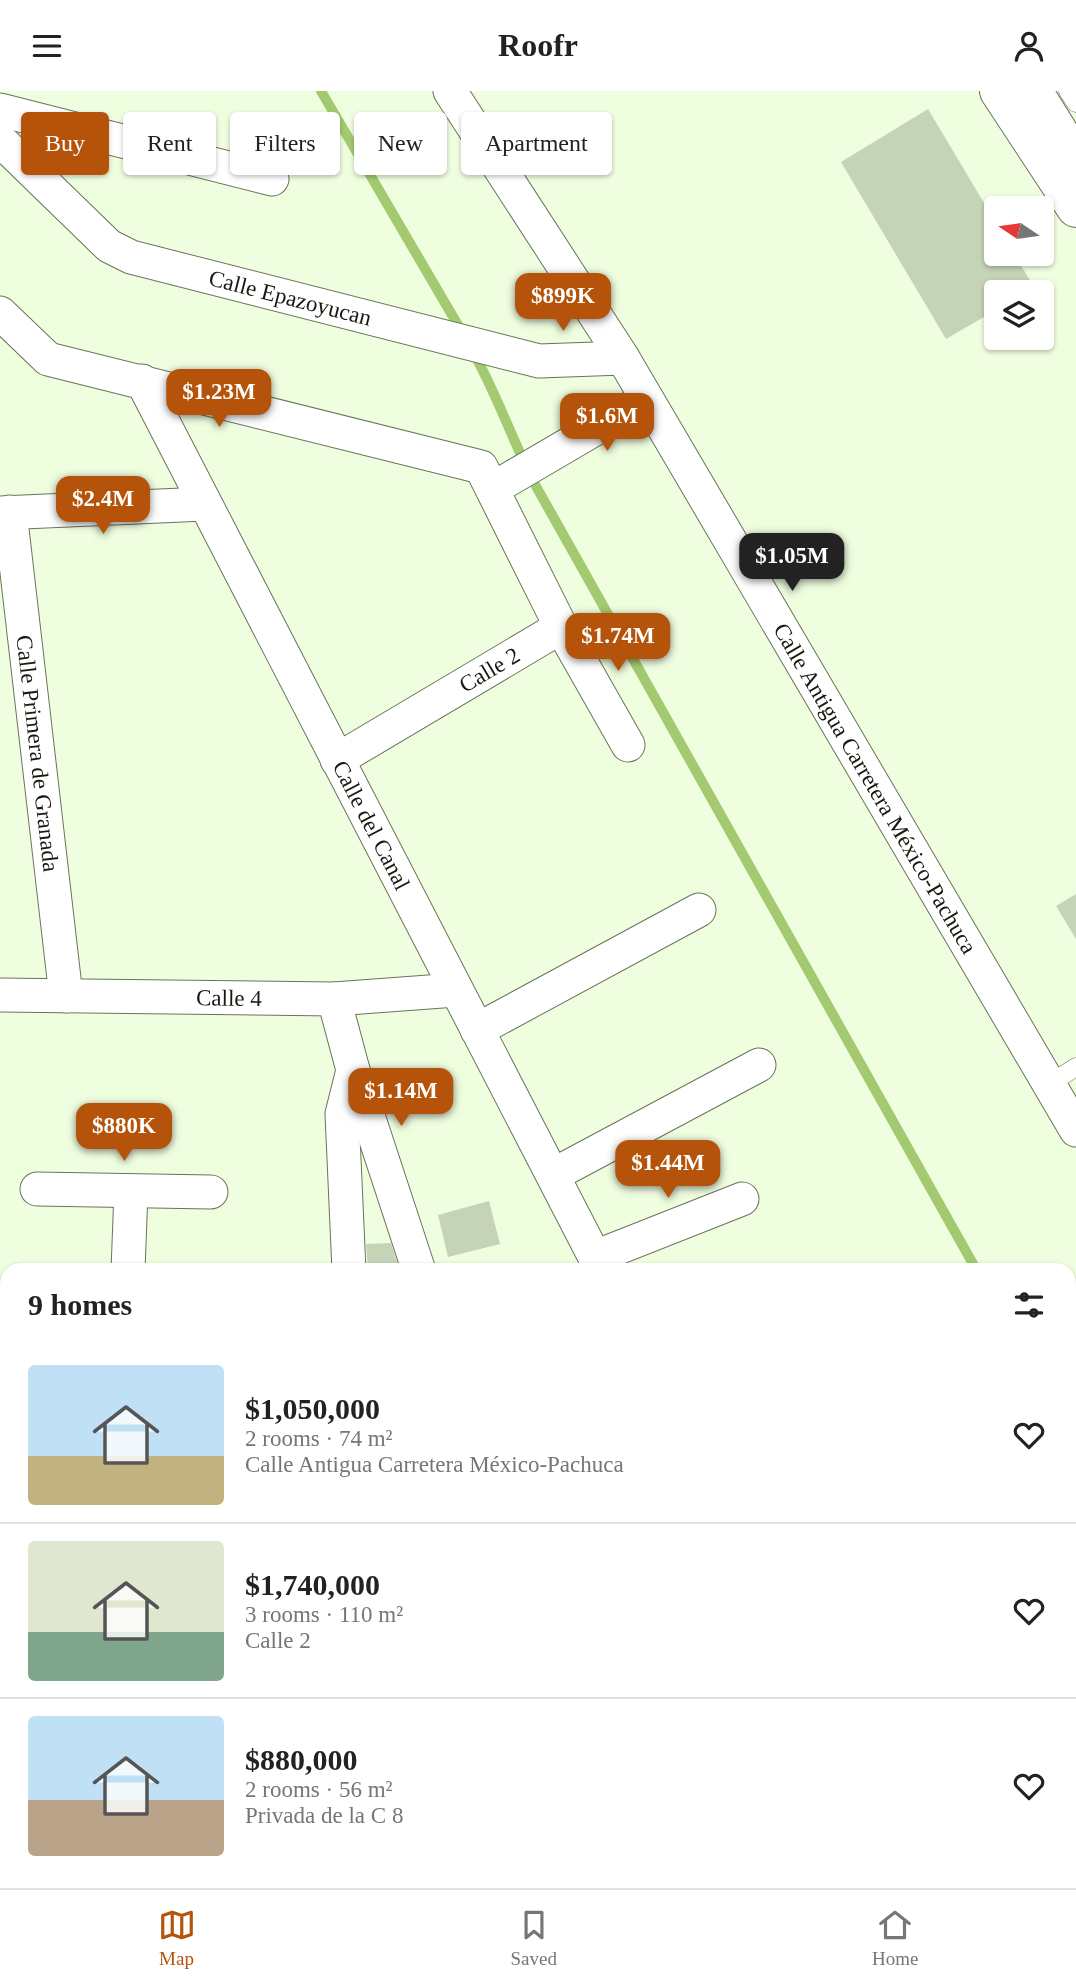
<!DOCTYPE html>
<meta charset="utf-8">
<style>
body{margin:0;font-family:Georgia,serif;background:#f6f6f6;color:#222;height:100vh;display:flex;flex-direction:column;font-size:26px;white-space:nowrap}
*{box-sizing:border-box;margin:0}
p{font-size:23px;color:#767676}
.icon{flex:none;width:38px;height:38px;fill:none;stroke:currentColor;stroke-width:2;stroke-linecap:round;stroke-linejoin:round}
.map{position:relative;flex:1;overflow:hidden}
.details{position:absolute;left:0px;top:1172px;width:1076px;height:625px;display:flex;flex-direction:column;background:#fff;border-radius:21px 21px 0 0;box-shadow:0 2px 5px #0004}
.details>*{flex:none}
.guide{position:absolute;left:21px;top:21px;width:700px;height:63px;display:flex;gap:14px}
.needle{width:46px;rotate:283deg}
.controls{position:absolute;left:984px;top:105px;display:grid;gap:14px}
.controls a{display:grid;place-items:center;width:70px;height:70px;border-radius:7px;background:#fff;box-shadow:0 2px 5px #0004;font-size:35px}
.price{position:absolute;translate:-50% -60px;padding:0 16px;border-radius:14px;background:#b45309;color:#fff;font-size:23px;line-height:46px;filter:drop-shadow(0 2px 4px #0008)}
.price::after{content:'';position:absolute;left:50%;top:42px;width:21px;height:16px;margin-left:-10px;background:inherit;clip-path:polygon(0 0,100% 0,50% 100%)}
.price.on{background:#222;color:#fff}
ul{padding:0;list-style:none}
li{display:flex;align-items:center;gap:21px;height:175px;padding:0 28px}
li+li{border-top:2px solid #e0e0e0}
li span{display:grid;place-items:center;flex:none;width:196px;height:140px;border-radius:7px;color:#555}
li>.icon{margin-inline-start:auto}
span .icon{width:84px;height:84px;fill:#fffc;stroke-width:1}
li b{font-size:30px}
h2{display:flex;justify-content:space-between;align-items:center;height:84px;padding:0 28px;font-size:30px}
.tag{padding:0 24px;border-radius:7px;background:#fff;box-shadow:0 2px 5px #0004;font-size:24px;line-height:63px}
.tag.on{background:#b45309;color:#fff}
header{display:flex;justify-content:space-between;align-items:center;height:91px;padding:0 28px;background:#fff;font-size:32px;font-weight:700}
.tab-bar{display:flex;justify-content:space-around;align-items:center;height:98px;border-top:2px solid #e0e0e0;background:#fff;font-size:19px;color:#767676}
.tab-bar a{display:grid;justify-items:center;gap:4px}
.tab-bar .on{color:#b45309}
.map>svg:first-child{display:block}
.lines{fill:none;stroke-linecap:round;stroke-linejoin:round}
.stream{stroke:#a4ca71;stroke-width:10}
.building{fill:#c5d3b6}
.service-casing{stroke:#68745a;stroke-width:19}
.minor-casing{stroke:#68745a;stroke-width:35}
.primary-casing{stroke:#68745a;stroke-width:40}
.service{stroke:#fff;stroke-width:18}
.minor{stroke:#fff;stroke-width:33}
.primary{stroke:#fff;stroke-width:38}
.labels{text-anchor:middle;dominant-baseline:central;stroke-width:7;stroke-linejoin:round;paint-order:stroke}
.street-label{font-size:23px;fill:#161b11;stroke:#f0fee0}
</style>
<header><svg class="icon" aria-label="menu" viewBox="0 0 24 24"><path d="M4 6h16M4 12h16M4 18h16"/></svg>Roofr<svg class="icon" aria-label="person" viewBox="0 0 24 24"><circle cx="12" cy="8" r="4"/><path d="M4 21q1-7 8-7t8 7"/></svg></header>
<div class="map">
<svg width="1076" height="1797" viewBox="0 0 1076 1797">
<rect width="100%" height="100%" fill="#f0fee0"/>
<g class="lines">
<path class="stream" d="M321,0L462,241
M473,261C498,305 513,352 537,397L977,1180
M1069,1335L1076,1343"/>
</g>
<path class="building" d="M928,18L996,132V163H1014L1034,196L1024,201H996V219L946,248L841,71Z
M1076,803V848L1056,815Z
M489,1110L500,1153L448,1166L438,1124Z
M391,1152L400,1180H368L366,1153Z"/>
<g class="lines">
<defs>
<path id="service" d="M1068,0L1076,12
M1049,993L1076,976"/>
<g id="minor">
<path id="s1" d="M450,0L623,267L1076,1039"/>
<path d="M0,19L272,88"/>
<path id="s2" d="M0,49L109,155L131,166L539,270L623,267"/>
<path d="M0,222L48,268L481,376L561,536L628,654"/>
<path id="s3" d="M142,290L602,1180"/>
<path d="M494,397L646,308"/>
<path id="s4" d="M10,421L66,905"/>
<path d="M0,422L205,413"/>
<path id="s5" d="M337,669L561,536"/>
<path id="s6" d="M0,904L334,908L456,899"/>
<path d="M334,908L353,979L419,1180"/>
<path d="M477,939L699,819"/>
<path d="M553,1084L759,974"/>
<path d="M37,1098L211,1101"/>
<path d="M595,1166L742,1108"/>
<path d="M128,1180L131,1100"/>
<path d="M349,1180L342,1023L353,979"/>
<path d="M1069,1391L1076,1400"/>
<path d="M0,1418H7"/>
<path d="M0,1669H7"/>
<path d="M1069,1676L1076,1673"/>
<path d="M653,1790L655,1797"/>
<path d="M963,1790L969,1797"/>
<path d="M317,1797V1790"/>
</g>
<path id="primary" d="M999,0L1076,117
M1033,0L1074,66L1076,75"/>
</defs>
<use href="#service" class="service-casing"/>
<use href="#minor" class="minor-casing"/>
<use href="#primary" class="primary-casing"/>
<use href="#service" class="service"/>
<use href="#minor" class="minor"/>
<use href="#primary" class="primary"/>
</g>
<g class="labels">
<g class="street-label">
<text stroke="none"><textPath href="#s2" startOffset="341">Calle Epazoyucan</textPath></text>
<text stroke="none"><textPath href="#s5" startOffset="177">Calle 2</textPath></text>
<text stroke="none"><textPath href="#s4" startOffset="243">Calle Primera de Granada</textPath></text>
<text stroke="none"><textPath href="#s1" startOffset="817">Calle Antigua Carretera México-Pachuca</textPath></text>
<text stroke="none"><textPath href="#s3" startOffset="500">Calle del Canal</textPath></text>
<text stroke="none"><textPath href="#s6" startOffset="229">Calle 4</textPath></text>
</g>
</g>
</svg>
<div class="controls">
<a><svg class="needle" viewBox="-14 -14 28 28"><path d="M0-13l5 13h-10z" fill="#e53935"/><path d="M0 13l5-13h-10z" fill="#767676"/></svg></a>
<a><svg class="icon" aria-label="layers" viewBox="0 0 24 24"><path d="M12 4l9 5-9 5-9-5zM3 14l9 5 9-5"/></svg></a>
</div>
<b class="price" style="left:563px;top:242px">$899K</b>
<b class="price" style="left:219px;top:338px">$1.23M</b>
<b class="price" style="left:607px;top:362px">$1.6M</b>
<b class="price" style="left:103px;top:445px">$2.4M</b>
<b class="price on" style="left:792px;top:502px">$1.05M</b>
<b class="price" style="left:618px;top:582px">$1.74M</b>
<b class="price" style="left:401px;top:1037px">$1.14M</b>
<b class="price" style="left:124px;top:1072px">$880K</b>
<b class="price" style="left:668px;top:1109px">$1.44M</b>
<div class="guide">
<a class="tag on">Buy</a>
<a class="tag">Rent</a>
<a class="tag">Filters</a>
<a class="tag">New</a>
<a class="tag">Apartment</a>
</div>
<section class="details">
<h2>9 homes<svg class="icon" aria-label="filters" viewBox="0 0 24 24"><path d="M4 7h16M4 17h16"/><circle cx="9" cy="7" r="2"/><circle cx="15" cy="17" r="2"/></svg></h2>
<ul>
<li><span style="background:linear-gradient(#bfe0f5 65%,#c2b280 0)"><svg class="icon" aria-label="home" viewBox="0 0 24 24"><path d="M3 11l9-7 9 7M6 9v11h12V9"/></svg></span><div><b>$1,050,000</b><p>2 rooms · 74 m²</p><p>Calle Antigua Carretera México-Pachuca</p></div><svg class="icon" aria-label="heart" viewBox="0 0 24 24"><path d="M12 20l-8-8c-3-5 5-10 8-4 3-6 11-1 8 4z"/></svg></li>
<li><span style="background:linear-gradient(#dfe7d0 65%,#7fa58c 0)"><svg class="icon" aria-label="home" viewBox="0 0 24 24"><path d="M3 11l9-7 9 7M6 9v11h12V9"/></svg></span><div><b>$1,740,000</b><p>3 rooms · 110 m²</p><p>Calle 2</p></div><svg class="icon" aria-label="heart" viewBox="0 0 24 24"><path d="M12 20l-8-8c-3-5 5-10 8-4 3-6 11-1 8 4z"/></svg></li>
<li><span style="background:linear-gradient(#bfe0f5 60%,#b9a48a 0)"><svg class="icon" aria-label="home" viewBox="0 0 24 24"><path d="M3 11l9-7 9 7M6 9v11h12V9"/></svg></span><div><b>$880,000</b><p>2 rooms · 56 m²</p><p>Privada de la C 8</p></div><svg class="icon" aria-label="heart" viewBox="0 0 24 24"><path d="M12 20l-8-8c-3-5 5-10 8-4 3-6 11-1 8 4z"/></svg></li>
</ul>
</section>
</div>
<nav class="tab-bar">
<a class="on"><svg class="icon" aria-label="map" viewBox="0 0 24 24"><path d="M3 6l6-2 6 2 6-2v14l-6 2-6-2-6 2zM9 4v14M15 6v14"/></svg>Map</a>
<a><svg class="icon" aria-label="saved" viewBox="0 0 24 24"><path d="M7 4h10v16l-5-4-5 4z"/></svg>Saved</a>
<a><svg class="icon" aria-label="home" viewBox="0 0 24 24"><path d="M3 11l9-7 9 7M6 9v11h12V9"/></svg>Home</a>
</nav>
